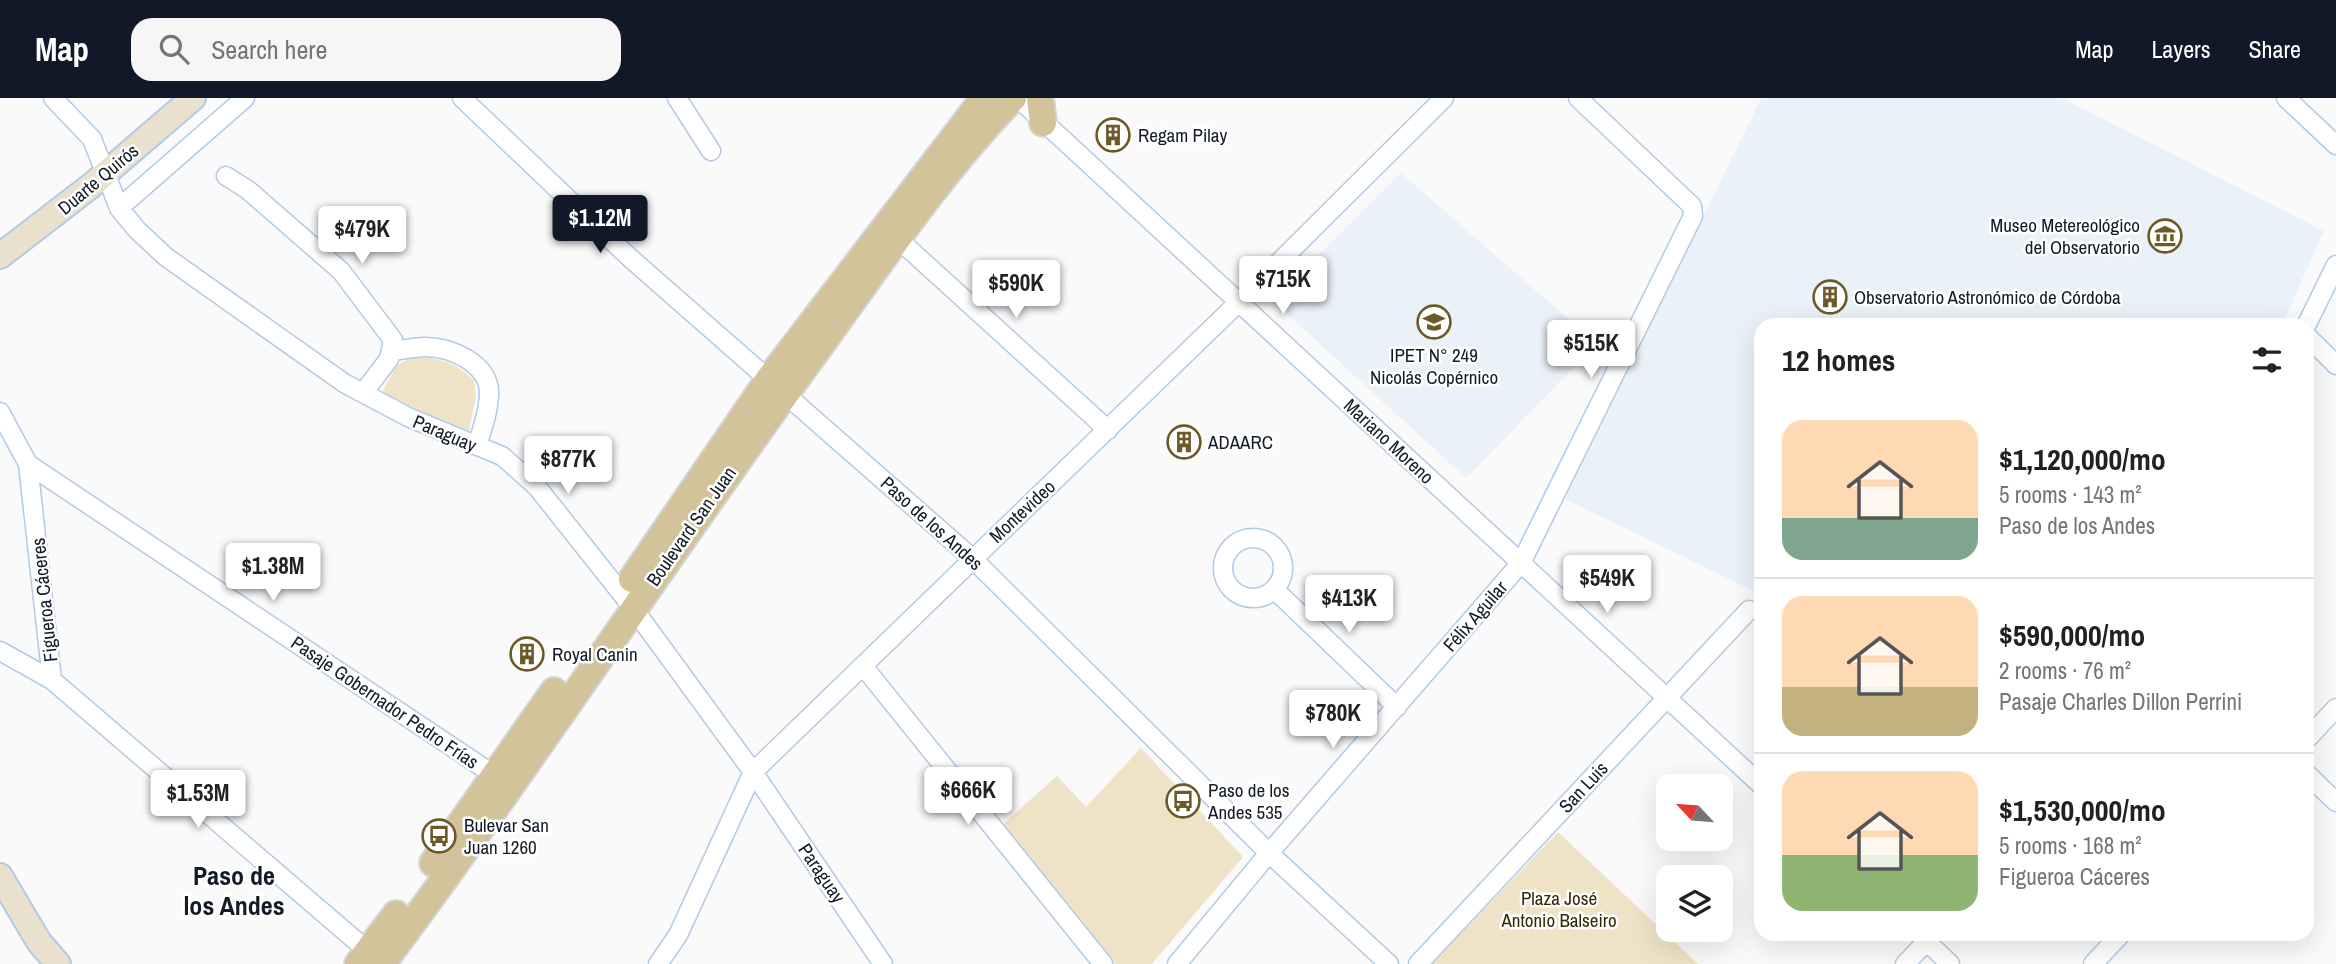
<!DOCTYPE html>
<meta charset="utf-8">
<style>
body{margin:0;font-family:"Archivo Narrow",sans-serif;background:#f6f6f6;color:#202124;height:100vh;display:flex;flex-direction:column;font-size:26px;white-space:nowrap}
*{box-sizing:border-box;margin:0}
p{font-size:23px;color:#757577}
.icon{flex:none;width:38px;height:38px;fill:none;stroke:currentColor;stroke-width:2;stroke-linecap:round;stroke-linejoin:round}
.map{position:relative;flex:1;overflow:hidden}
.side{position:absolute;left:1754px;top:220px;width:560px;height:623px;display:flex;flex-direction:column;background:#fff;border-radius:21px;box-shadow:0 7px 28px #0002}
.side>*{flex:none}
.needle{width:46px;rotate:296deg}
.tools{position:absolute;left:1656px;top:676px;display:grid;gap:14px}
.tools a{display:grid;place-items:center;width:77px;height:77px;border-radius:14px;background:#fff;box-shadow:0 7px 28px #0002;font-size:35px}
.price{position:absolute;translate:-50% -60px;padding:0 16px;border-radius:7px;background:#fff;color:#222;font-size:23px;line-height:46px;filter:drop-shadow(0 2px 4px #0008)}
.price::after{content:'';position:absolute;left:50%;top:42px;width:21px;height:16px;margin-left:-10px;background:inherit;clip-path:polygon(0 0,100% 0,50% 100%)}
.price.active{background:#111827;color:#fff}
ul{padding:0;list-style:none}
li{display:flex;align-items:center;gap:21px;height:175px;padding:0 28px}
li+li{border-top:2px solid #e0e0e0}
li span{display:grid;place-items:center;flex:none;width:196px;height:140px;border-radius:21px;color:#555}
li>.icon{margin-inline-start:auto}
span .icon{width:84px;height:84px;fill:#fffc;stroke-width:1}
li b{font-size:30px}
h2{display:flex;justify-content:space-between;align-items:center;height:84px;padding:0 28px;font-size:30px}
header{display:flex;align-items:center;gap:42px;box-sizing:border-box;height:98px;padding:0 35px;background:#111827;color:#fff}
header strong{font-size:33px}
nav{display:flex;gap:38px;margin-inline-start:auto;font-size:24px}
.search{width:490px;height:63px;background:#f6f6f6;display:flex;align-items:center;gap:18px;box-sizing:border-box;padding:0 24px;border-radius:21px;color:#757577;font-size:26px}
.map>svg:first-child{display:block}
.built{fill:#ebf1f8}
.green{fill:#eee3c6}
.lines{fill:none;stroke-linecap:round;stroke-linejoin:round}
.street-casing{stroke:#b1cae8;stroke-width:21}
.secondary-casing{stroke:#b1cae8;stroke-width:28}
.primary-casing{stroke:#d4d6d8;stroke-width:30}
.street{stroke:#fff;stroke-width:18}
.secondary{stroke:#e9e1cd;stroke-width:24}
.primary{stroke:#d3c39b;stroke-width:26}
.labels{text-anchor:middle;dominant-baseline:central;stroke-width:5;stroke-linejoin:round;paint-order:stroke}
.poi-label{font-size:19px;fill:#121b26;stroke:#fff;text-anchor:start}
.street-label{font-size:19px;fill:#121b26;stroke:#fff}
.park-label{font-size:19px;fill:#342907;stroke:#fff}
.district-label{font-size:26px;font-weight:bold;fill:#121b26;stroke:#fff}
</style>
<header>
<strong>Map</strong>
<div class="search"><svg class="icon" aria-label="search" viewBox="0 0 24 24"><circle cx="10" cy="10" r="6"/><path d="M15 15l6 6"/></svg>Search here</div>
<nav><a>Map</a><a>Layers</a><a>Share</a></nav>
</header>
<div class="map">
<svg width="2336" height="866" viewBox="0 0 2336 866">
<rect width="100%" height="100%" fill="#fafafa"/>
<path class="built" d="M1761,0H2062L2324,133L2282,227L1760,228V496L1565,401Z
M1401,75L1597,246L1466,380L1273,203Z"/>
<path class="green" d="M414,259C440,260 454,264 474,282L476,299L468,336L382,294L397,267Z
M1141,650L1243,759L1152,866H1115L1001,728L1057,678L1086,709Z
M1558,734L1698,866H1431Z"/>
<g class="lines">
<defs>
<path id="street" d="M53,0L92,41L119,110L137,132L166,159L344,285L408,319L502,358L537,389L633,510L753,674L883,866
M462,0L629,159L972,460L1269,755L1389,866
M677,0L711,53
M1018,0L1760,686
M2286,0L2336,47
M226,78L248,92L341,173L393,242L389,261L363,295
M119,110L245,0
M898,141L1108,332
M2306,228L2336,167
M2306,237L2336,267
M392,253C403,252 414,249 425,249C450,249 489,265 489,295C489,313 482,331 477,348
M0,314L28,366L503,683
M28,366L52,582
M1223 470a30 30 0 1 1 60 0a30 30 0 1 1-60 0Z
M1275,492L1397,609
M0,553L52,582L376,860
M863,568L1103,866
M2306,642L2336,610
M2306,675L2336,704
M1919,836L1950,866
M658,866L678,837L753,674L1240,203L1444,0
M1177,866L1269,755L1521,465L1693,118L1692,108L1578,0
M1418,866L1749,512
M1905,866L1934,836
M2093,866L2121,836"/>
<path id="secondary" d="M0,158L92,87L193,0
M0,778L39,844L58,866"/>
<path id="primary" d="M1040,0L1043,25
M632,481L769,281L984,0
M433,765L554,593
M358,866L396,816
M382,866C531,666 668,457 815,255C878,169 938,77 1013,0"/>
</defs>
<use href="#street" class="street-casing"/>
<use href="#secondary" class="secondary-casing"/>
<use href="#primary" class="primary-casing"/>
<use href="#street" class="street"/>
<use href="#secondary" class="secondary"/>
<use href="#primary" class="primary"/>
</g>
<defs>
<symbol id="building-ring" viewBox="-11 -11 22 22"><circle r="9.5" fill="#fff" stroke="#6c5927" stroke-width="1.5"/><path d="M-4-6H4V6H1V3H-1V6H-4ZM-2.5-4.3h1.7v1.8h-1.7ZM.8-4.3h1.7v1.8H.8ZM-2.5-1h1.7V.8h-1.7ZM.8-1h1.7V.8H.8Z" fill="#6c5927"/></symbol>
<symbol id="museum-ring" viewBox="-11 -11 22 22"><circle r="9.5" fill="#fff" stroke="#6c5927" stroke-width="1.5"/><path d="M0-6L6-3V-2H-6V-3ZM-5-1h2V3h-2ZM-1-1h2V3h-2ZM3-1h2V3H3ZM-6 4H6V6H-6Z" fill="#6c5927"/></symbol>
<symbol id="school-ring" viewBox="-11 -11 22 22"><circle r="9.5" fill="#fff" stroke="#6c5927" stroke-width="1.5"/><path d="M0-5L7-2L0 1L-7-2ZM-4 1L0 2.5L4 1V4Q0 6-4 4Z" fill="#6c5927"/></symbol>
<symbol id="bus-ring" viewBox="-11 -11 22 22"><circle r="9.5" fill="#fff" stroke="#6c5927" stroke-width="1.5"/><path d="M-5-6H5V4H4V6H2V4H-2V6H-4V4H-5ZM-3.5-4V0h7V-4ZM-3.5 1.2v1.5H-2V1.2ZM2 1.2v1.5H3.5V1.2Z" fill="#6c5927"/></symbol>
</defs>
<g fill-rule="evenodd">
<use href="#building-ring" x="1094" y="18" width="38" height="38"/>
<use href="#museum-ring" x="2146" y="119" width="38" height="38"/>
<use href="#building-ring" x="1811" y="180" width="38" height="38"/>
<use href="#school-ring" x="1415" y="205" width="38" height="38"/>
<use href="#building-ring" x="1165" y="325" width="38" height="38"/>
<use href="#building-ring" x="508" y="537" width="38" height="38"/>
<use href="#bus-ring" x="1164" y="684" width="38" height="38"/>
<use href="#bus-ring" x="420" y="719" width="38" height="38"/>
</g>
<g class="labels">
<g class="poi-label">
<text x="1138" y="37">Regam Pilay</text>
<text x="2140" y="127" text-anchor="end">Museo Metereológico<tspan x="2140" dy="22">del Observatorio</tspan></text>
<text x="1854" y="199">Observatorio Astronómico de Córdoba</text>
<text x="1434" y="257" text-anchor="middle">IPET N° 249<tspan x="1434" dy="22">Nicolás Copérnico</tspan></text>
<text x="1208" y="344">ADAARC</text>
<text x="552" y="556">Royal Canin</text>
<text x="1208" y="692">Paso de los<tspan x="1208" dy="22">Andes 535</tspan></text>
<text x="464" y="727">Bulevar San<tspan x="464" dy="22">Juan 1260</tspan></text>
</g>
<g class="street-label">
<text transform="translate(98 81) rotate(-40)">Duarte Quirós</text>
<text transform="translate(445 335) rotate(23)">Paraguay</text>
<text transform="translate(1389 343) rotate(43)">Mariano Moreno</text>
<text transform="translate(1022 413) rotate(-43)">Montevideo</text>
<text transform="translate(932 425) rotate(42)">Paso de los Andes</text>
<text transform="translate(691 428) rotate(-55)">Boulevard San Juan</text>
<text transform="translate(44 502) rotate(-96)">Figueroa Cáceres</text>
<text transform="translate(1475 518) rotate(-49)">Félix Aguilar</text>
<text transform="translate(385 604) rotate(34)">Pasaje Gobernador Pedro Frías</text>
<text transform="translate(1583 689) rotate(-47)">San Luis</text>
<text transform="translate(822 775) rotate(56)">Paraguay</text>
</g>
<g class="park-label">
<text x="1559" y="800">Plaza José<tspan x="1559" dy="22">Antonio Balseiro</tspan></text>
</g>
<g class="district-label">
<text x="234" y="777">Paso de<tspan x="234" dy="30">los Andes</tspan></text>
</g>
</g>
</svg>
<div class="tools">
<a><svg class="needle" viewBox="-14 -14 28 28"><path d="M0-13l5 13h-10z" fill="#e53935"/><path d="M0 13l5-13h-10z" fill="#757577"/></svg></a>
<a><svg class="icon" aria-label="layers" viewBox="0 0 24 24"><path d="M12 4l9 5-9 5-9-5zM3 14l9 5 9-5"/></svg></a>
</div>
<b class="price active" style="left:600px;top:157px">$1.12M</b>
<b class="price" style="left:362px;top:168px">$479K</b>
<b class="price" style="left:1283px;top:218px">$715K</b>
<b class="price" style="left:1016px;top:222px">$590K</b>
<b class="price" style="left:1591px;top:282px">$515K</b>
<b class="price" style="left:568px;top:398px">$877K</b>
<b class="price" style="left:273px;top:505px">$1.38M</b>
<b class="price" style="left:1607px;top:517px">$549K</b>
<b class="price" style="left:1349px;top:537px">$413K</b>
<b class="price" style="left:1333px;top:652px">$780K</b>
<b class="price" style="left:968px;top:729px">$666K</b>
<b class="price" style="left:198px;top:732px">$1.53M</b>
<section class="side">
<h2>12 homes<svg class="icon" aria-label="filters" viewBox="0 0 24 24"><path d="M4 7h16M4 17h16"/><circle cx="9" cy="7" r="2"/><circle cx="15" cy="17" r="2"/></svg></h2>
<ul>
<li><span style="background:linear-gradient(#ffd9b3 70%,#7fa58c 0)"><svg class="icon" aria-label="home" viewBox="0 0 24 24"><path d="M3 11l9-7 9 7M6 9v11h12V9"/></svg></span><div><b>$1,120,000/mo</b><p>5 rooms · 143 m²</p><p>Paso de los Andes</p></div></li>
<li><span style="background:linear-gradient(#ffd9b3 65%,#c2b280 0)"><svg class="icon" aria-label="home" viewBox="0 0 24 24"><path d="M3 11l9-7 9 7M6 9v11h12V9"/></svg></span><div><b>$590,000/mo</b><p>2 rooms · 76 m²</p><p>Pasaje Charles Dillon Perrini</p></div></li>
<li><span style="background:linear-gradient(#ffd9b3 60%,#8fb573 0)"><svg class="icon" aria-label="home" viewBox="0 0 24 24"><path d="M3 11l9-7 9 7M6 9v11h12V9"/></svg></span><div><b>$1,530,000/mo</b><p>5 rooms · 168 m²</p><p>Figueroa Cáceres</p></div></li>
</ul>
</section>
</div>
